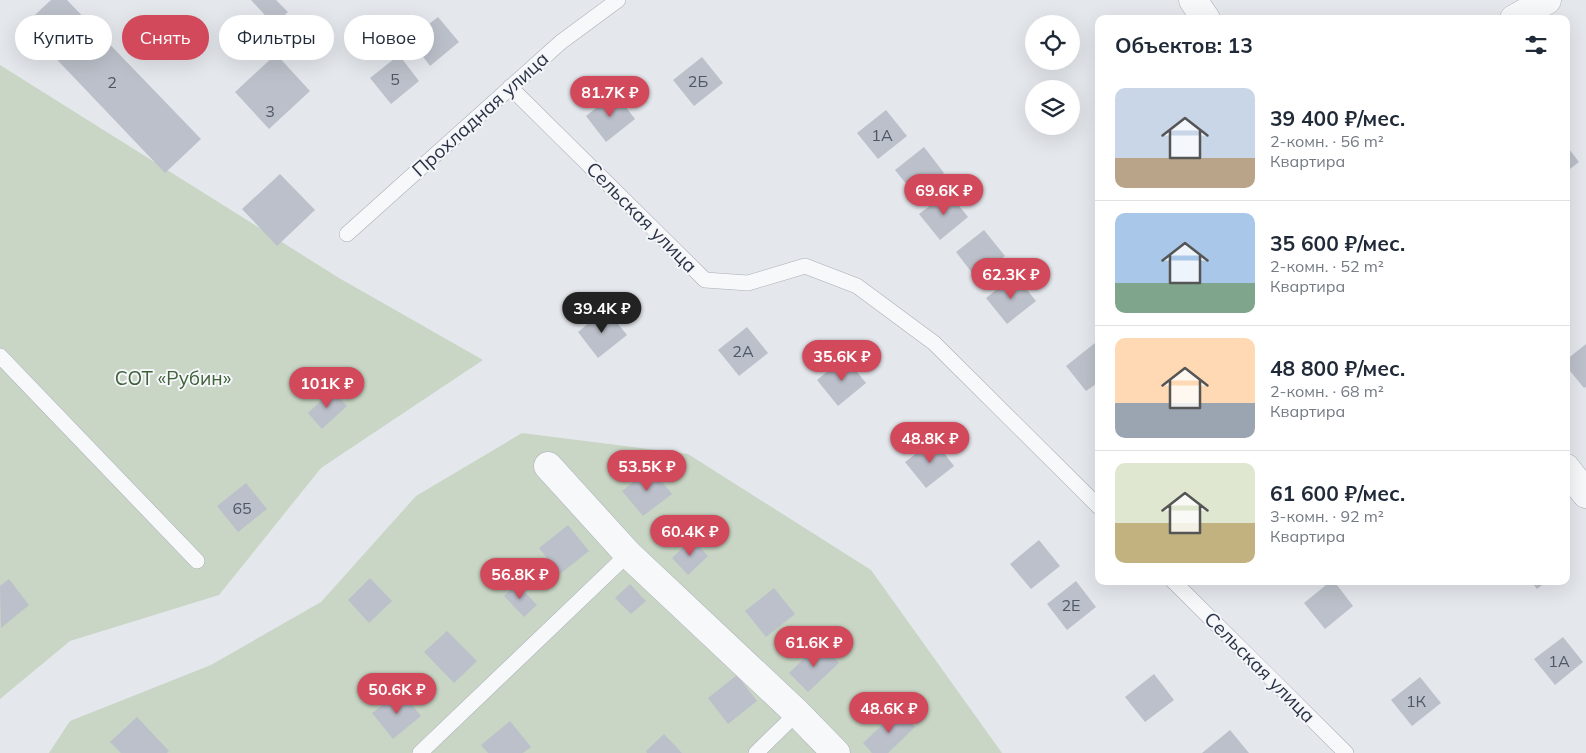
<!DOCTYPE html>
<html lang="ru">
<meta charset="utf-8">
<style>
body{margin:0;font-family:Mulish,sans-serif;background:#f6f6f7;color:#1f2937;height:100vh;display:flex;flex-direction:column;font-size:19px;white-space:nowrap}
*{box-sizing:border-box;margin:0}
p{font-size:16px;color:#747a83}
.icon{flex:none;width:28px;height:28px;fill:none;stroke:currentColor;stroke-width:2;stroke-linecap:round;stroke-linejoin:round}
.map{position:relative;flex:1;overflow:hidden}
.sheet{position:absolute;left:1095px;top:15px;width:475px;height:570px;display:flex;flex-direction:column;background:#fff;border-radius:10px;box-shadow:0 5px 20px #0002}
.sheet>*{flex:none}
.banner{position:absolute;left:15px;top:15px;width:475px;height:45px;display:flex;gap:10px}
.controls{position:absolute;left:1025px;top:15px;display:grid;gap:10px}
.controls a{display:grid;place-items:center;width:55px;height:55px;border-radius:50%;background:#fff;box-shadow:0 5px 20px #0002;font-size:25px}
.price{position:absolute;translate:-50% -42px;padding:0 11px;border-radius:18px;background:#d1495b;color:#fff;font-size:16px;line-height:32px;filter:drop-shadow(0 1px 2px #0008)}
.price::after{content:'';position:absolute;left:50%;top:30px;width:15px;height:11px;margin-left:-8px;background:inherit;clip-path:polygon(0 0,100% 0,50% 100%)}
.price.current{background:#222;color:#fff}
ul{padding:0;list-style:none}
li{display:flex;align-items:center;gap:15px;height:125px;padding:0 20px}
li+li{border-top:1px solid #e0e1e3}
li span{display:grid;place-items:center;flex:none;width:140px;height:100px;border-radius:10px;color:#555}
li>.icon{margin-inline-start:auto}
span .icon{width:60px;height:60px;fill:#fffc;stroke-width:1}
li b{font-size:21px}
h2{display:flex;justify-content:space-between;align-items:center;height:60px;padding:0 20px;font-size:21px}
.pill{padding:0 18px;border-radius:22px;background:#fff;box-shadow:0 5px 20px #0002;font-size:18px;line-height:45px}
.pill.current{background:#d1495b;color:#fff}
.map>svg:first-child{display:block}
.green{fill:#c9d6c5}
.building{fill:#bbc0ca}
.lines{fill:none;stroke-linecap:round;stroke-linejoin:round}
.service-casing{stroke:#a9aeb7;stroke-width:16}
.minor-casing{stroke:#a9aeb7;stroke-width:29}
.service{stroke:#f7f8fa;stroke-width:15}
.minor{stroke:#f7f8fa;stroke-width:28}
.labels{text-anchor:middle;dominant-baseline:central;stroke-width:4;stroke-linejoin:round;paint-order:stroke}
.number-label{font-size:16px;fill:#4f5766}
.street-label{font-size:19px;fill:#2b3445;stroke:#f4f6f9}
.park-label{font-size:19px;fill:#3f6138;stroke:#f4f6f9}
</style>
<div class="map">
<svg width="1586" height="753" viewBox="0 0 1586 753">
<rect width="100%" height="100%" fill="#e4e7ec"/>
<path class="green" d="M0,65L339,278L483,360L321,468L219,595L70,641L0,699Z
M522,433L688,454L871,570L1002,753H49L70,721L211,665L321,602L416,496Z"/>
<path class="building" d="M51,0H67L201,139L165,173L24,25Z
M251,0H276L288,12L274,25Z
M438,17L459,42L430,66L410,39Z
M276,54L310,91L269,129L235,92Z
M399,55L419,81L391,104L370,78Z
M702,57L723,83L694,106L673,80Z
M615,93L635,119L606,142L586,116Z
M886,110L907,136L878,159L857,133Z
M1566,145L1579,162L1566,172Z
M924,147L944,173L916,196L895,170Z
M280,174L315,210L277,246L242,209Z
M948,192L968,217L940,240L919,214Z
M984,230L1005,256L976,278L956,252Z
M1015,275L1036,301L1007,324L986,298Z
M606,309L627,335L598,358L578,332Z
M747,327L768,353L739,376L718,350Z
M1095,343L1099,348V382L1086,391L1066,366Z
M1586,344V387L1584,388L1566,366V360Z
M845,357L866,383L838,406L817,380Z
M332,390L347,406L322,429L308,413Z
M934,440L954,466L926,488L905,462Z
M651,468L672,494L643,516L622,491Z
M246,483L267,509L238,532L217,506Z
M568,525L589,551L560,574L539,548Z
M692,539L708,556L688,575L672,558Z
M1039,540L1060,566L1031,589L1010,564Z
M370,578L392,601L369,623L348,600Z
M9,579L29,605L1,628L0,586Z
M1076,581L1096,607L1067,630L1047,604Z
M1331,581H1334L1353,606L1325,629L1304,603Z
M1531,581H1547L1537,589Z
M517,584L537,605L524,617L504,596Z
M630,584L646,601L631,614L615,598Z
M774,588L795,614L766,637L745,611Z
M447,631L477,661L454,683L424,652Z
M1563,637L1583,662L1555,685L1534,659Z
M820,643L839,663L808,692L789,673Z
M1154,674L1174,700L1145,722L1125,697Z
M737,675L757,701L728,724L708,698Z
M1420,677L1441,703L1412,726L1391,700Z
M401,691L421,716L393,739L372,713Z
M898,710L915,727L888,753H872L863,743Z
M137,717L169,751L167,753H121L110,742Z
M510,721L531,747L523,753H488L481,745Z
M1230,730L1249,753H1202Z
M664,734L682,753H647L646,751Z"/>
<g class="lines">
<defs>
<path id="service" d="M510,87L705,280L748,283L805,266L857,286L934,343L1099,507
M347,234L561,42L618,0
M0,356L197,561
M1173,581L1346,753
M420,753L628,554
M756,753L797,713"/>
<path id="minor" d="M1193,0L1206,19
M1514,19L1547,0
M548,466L628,554L797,713L836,753
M1566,468L1586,494"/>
</defs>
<use href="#service" class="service-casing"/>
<use href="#minor" class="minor-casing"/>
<use href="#service" class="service"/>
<use href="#minor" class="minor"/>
</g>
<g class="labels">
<g class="number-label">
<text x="395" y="79">5</text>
<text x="698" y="81">2Б</text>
<text x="112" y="82">2</text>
<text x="270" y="111">3</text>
<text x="882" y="135">1А</text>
<text x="743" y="351">2А</text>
<text x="242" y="508">65</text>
<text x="1071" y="605">2Е</text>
<text x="1559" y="661">1А</text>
<text x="1416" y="701">1К</text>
</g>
<g class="street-label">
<text transform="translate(480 114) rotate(-42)">Прохладная улица</text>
<text transform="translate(642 217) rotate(45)">Сельская улица</text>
<text transform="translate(1260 667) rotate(45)">Сельская улица</text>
</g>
<g class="park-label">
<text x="173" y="378">СОТ «Рубин»</text>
</g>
</g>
</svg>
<div class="controls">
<a><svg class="icon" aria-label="locate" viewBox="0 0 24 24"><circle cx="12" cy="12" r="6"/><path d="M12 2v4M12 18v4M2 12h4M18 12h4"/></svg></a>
<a><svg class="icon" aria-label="layers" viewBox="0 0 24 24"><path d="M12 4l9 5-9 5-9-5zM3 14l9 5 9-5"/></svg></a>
</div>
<b class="price" style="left:610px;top:118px">81.7K ₽</b>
<b class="price" style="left:944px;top:216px">69.6K ₽</b>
<b class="price" style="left:1011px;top:300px">62.3K ₽</b>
<b class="price current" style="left:602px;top:334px">39.4K ₽</b>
<b class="price" style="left:842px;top:382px">35.6K ₽</b>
<b class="price" style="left:327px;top:409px">101K ₽</b>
<b class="price" style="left:930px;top:464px">48.8K ₽</b>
<b class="price" style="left:647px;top:492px">53.5K ₽</b>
<b class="price" style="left:690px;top:557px">60.4K ₽</b>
<b class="price" style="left:520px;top:600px">56.8K ₽</b>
<b class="price" style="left:814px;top:668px">61.6K ₽</b>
<b class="price" style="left:397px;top:715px">50.6K ₽</b>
<b class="price" style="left:889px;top:734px">48.6K ₽</b>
<div class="banner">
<a class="pill">Купить</a>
<a class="pill current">Снять</a>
<a class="pill">Фильтры</a>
<a class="pill">Новое</a>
</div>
<section class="sheet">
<h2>Объектов: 13<svg class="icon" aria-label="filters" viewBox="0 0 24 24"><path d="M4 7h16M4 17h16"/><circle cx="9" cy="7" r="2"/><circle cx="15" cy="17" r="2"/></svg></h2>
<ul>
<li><span style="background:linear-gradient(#c9d6e8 70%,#b9a48a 0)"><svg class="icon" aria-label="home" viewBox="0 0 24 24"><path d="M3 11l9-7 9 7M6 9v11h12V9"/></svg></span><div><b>39 400 ₽/мес.</b><p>2-комн. · 56 m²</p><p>Квартира</p></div></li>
<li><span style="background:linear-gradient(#a9c7e8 70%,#7fa58c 0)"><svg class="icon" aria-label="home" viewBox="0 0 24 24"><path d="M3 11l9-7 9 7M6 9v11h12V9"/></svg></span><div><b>35 600 ₽/мес.</b><p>2-комн. · 52 m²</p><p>Квартира</p></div></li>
<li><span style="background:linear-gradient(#ffd9b3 65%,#9aa5b1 0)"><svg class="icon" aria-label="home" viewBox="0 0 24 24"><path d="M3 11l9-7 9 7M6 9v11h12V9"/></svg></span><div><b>48 800 ₽/мес.</b><p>2-комн. · 68 m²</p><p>Квартира</p></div></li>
<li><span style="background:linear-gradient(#dfe7d0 60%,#c2b280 0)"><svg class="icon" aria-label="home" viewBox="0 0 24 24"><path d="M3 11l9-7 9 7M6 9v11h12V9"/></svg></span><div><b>61 600 ₽/мес.</b><p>3-комн. · 92 m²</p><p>Квартира</p></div></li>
</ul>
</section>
</div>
